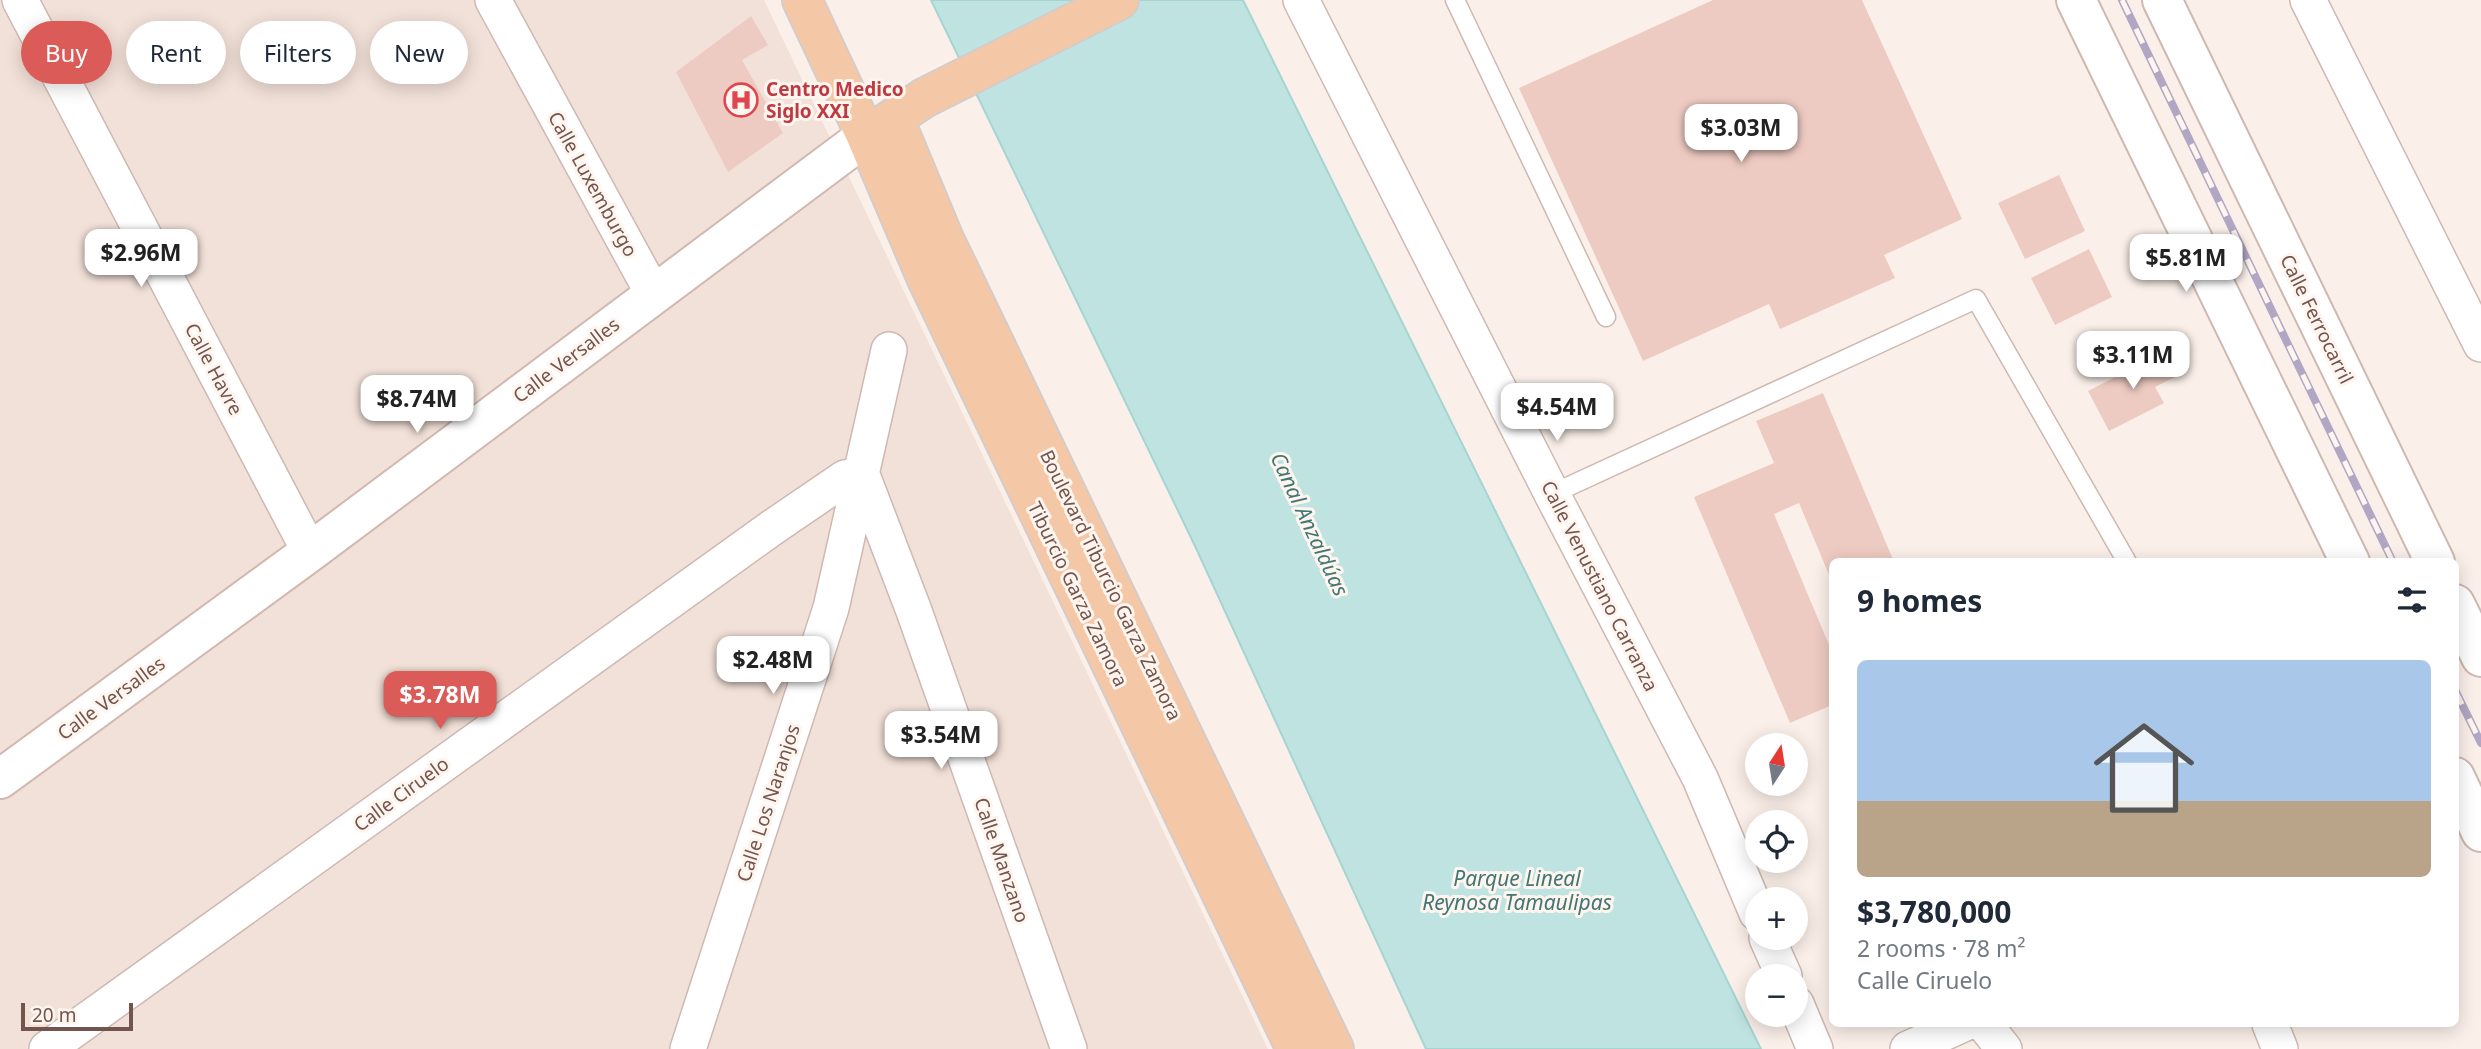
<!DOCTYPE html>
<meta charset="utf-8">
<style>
body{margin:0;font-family:"Noto Sans",sans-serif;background:#f2f2f3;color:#1f2937;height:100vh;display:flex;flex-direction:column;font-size:26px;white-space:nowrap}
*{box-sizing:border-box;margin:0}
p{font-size:23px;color:#747a83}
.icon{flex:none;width:38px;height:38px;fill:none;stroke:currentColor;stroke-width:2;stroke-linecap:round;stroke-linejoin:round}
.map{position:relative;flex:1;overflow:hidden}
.details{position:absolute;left:1829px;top:558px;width:630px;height:469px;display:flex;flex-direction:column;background:#fff;border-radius:10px;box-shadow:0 4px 18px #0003}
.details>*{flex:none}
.guide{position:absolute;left:21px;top:21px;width:665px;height:63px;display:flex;gap:14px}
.needle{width:46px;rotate:12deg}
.fabs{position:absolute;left:1745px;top:733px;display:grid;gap:14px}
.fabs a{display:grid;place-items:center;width:63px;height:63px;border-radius:50%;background:#fff;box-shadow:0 4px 18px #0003;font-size:35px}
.scale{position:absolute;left:21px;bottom:18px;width:112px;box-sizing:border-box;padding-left:7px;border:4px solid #73544e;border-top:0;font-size:19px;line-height:24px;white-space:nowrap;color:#73544e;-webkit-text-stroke:5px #fef5ef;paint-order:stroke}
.price{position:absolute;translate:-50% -60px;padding:0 16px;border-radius:14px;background:#fff;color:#222;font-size:23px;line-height:46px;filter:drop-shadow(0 2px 4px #0008)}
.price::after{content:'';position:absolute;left:50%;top:42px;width:21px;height:16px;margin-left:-10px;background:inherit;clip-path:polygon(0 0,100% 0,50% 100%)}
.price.active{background:#db5b58;color:#fff}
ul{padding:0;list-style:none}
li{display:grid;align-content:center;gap:14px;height:371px;padding:0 28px}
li+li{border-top:2px solid #e0e1e3}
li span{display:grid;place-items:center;height:217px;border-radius:10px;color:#555}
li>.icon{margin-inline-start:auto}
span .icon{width:126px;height:126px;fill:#fffc;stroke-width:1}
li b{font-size:30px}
h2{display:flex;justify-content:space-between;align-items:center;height:84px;padding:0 28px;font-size:30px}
.pill{padding:0 24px;border-radius:32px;background:#fff;box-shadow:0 4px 18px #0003;font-size:24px;line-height:63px}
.pill.active{background:#db5b58;color:#fff}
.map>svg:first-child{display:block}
.residential{fill:#f2e1d8}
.water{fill:#bee3e1;stroke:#a5d4d2;stroke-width:2}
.building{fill:#eecbc2}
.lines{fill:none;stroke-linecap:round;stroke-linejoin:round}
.service-casing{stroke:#ceb9b2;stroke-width:21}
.minor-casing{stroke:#ceb9b2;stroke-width:38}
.tertiary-casing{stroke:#ceb9b2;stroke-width:42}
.secondary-casing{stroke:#d1b8b0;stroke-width:42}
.primary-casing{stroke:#d5ccca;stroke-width:42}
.service{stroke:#fff;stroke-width:18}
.minor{stroke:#fff;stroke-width:35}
.tertiary{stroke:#fff;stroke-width:38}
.secondary{stroke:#fff;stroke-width:38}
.primary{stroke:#f4c8a6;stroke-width:38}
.rail-casing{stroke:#b1a7c4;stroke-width:8}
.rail{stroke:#fef5ef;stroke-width:5;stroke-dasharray:16;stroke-linecap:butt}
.labels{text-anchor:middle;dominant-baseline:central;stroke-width:6;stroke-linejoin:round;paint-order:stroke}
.health-label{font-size:19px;font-weight:bold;fill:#be3a42;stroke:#fef5ef;text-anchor:start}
.street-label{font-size:19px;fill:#73544e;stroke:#fef5ef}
.water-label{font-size:21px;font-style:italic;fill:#427776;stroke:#fef5ef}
</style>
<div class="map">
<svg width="2481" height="1049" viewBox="0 0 2481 1049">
<rect width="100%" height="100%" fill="#fbf0e9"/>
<path class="residential" d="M0,0H764L1268,1049H0Z"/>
<path class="water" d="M931,0H1243L1761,1049H1426L1195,546Z"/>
<path class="building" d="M1713,0H1862L1962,219L1884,255L1895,278L1780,329L1769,304L1643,361L1519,88Z
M751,16L768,45L742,60L783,133L728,172L676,72Z
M2059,175L2085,231L2025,259L1998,203Z
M2089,249L2112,297L2055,325L2031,278Z
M2166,351L2179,375L2155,387L2164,403L2109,431L2088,391Z
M1823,393L1894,562H1832V582L1799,503L1774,514L1832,652V705L1790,723L1694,497L1774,463L1756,421Z"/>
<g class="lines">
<defs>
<path id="service" d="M1455,0L1606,317
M1552,494L1976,299L2127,562"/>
<path id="minor" d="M20,0L310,552
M493,0L654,295
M1301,0L1552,494L1700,778L1757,913
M2308,0L2481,344
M1767,938L1784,976
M1796,1004L1815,1049
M1984,1024L2004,1049
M2270,1024L2280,1049
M47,1049L773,527L845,478L862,475L914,611L1069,1049
M688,1049L831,608L889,350
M1908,1049L1963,1024"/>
<path id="tertiary" d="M2076,0L2350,562
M2162,0L2435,562
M2455,604L2481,657
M2455,777L2481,832"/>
<path id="secondary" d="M0,779L310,552L866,136"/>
<path id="primary" d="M802,0L866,136L927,279L1296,1049
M894,119L944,239L1334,1049
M871,133L924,98L1119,0"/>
</defs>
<use href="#service" class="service-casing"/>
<use href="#minor" class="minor-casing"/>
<use href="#tertiary" class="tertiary-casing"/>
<use href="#secondary" class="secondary-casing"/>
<use href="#primary" class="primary-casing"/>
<use href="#service" class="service"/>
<use href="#minor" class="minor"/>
<use href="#tertiary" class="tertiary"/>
<use href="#secondary" class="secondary"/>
<use href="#primary" class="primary"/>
<defs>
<path id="rail" d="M2122,0L2393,562
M2455,690L2481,743"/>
</defs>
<use href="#rail" class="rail-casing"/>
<use href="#rail" class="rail"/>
</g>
<defs>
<symbol id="hospital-ring" viewBox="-11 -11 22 22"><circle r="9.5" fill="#fef5ef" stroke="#e0444e" stroke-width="1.5"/><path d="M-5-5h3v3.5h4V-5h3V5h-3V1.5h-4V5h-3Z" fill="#e0444e"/></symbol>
</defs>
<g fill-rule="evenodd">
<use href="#hospital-ring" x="722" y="81" width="38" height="38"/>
</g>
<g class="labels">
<g class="health-label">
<text x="766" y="89">Centro Medico<tspan x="766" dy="22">Siglo XXI</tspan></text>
</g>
<g class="street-label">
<text transform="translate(593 184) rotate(61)">Calle Luxemburgo</text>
<text transform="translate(2317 319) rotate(64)">Calle Ferrocarril</text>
<text transform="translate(566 360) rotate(-37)">Calle Versalles</text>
<text transform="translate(214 369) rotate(62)">Calle Havre</text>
<text transform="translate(1111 585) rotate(64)">Boulevard Tiburcio Garza Zamora</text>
<text transform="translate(1600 586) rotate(63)">Calle Venustiano Carranza</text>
<text transform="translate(1078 594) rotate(64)">Tiburcio Garza Zamora</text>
<text transform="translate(111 698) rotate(-36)">Calle Versalles</text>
<text transform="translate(401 794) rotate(-36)">Calle Ciruelo</text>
<text transform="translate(768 803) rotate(-72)">Calle Los Naranjos</text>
<text transform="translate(1002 860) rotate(71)">Calle Manzano</text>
</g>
<g class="water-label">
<text transform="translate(1310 524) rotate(65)">Canal Anzaldúas</text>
<text x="1517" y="878">Parque Lineal<tspan x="1517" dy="24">Reynosa Tamaulipas</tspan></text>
</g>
</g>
</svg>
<div class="fabs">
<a><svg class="needle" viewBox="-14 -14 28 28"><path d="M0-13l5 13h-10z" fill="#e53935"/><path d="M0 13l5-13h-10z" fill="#747a83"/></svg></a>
<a><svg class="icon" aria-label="locate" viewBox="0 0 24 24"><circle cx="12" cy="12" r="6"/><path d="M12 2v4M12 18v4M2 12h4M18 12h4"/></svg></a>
<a>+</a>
<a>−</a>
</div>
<div class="scale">20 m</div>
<b class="price" style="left:1741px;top:164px">$3.03M</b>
<b class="price" style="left:141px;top:289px">$2.96M</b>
<b class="price" style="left:2186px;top:294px">$5.81M</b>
<b class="price" style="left:2133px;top:391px">$3.11M</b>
<b class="price" style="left:417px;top:435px">$8.74M</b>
<b class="price" style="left:1557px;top:443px">$4.54M</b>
<b class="price" style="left:773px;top:696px">$2.48M</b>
<b class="price active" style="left:440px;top:731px">$3.78M</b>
<b class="price" style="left:941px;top:771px">$3.54M</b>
<div class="guide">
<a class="pill active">Buy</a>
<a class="pill">Rent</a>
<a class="pill">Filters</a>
<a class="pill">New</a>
</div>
<section class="details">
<h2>9 homes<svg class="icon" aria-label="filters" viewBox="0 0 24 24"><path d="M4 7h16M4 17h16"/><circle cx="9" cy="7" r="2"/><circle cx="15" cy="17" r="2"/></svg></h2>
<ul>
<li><span style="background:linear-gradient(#a9c7e8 65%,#b9a48a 0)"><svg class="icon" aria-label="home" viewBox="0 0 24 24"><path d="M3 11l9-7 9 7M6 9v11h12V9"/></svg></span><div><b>$3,780,000</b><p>2 rooms · 78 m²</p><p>Calle Ciruelo</p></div></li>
</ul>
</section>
</div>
